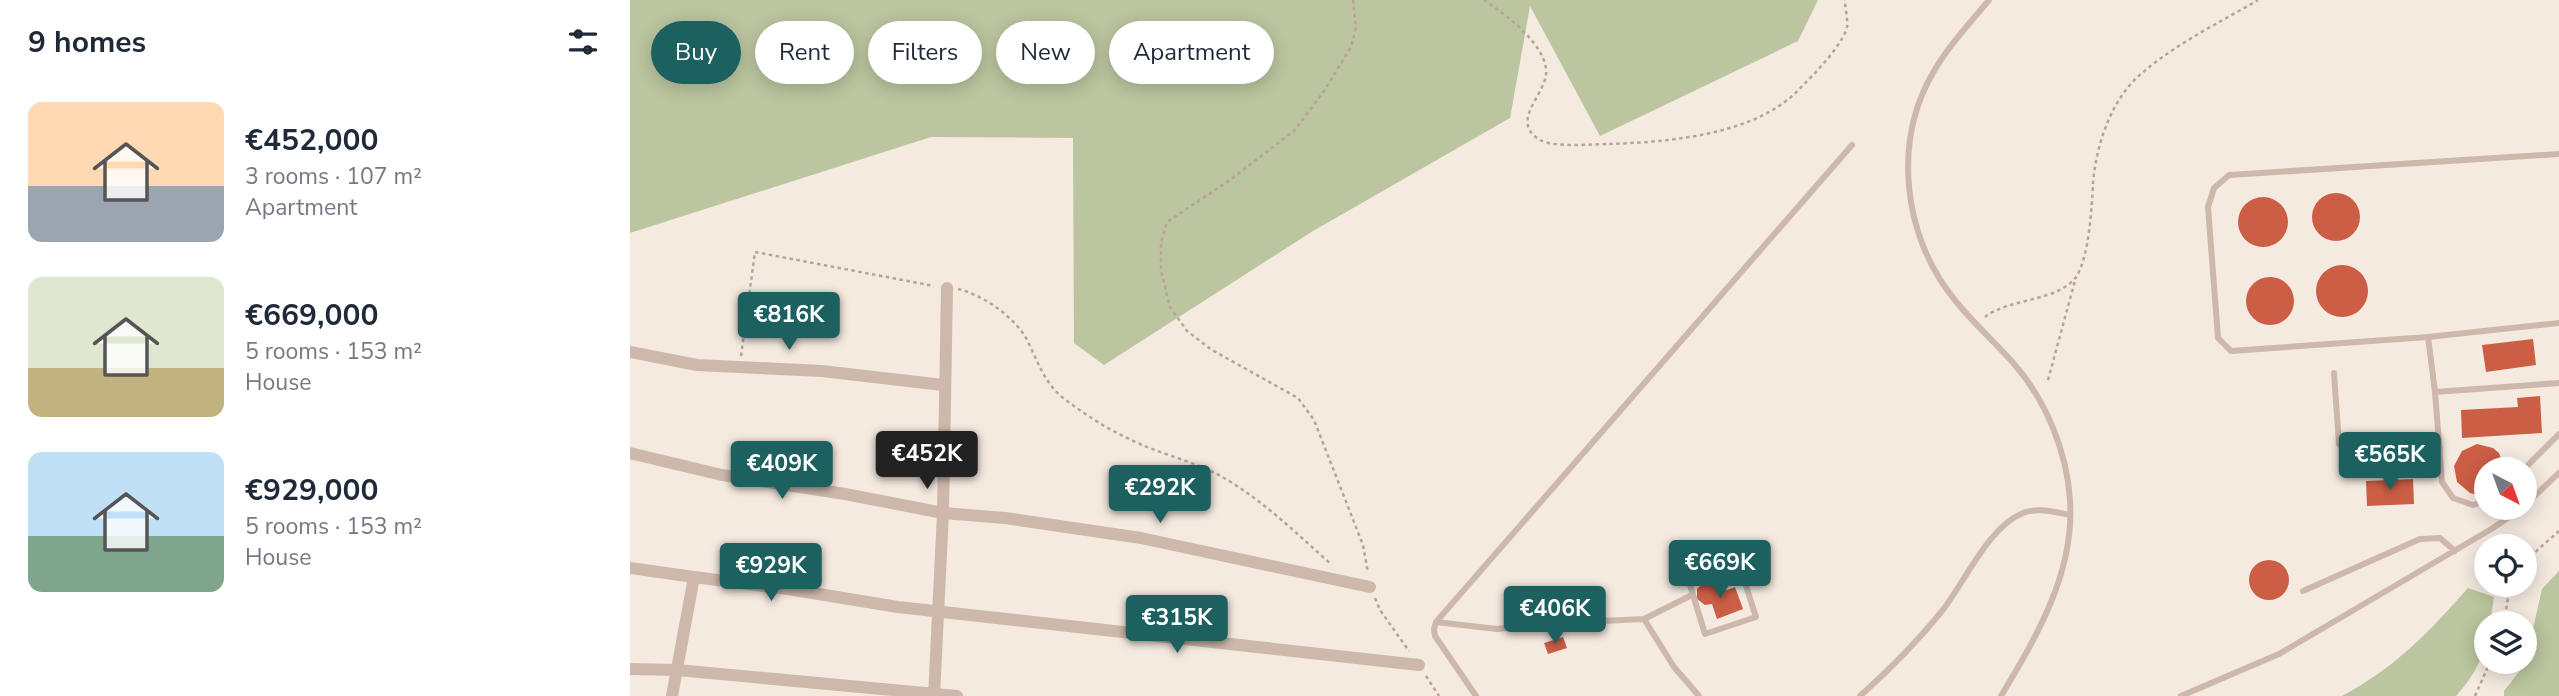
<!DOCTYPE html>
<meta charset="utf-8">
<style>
body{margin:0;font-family:"Nunito Sans",sans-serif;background:#f6f6f7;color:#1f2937;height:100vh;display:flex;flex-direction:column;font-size:26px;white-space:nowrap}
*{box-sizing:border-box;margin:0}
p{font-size:23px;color:#747a83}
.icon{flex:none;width:38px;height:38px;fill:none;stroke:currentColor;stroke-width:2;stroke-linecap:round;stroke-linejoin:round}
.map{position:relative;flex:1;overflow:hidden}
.panel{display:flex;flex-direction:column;background:#fff;width:630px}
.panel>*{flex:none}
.hud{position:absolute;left:21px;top:21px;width:665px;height:63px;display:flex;gap:14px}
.needle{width:46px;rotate:139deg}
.buttons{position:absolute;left:1844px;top:457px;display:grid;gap:14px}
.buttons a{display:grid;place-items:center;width:63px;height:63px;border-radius:50%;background:#fff;box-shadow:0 4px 18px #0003;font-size:35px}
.price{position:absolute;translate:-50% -60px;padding:0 16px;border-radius:7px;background:#1d6060;color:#fff;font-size:23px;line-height:46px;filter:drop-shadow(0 2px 4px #0008)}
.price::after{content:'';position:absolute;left:50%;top:42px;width:21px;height:16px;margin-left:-10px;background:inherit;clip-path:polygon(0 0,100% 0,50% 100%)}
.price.active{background:#222;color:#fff}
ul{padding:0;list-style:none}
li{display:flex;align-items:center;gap:21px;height:175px;padding:0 28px}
li span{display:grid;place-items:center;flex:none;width:196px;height:140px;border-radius:14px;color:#555}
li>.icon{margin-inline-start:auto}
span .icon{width:84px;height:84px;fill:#fffc;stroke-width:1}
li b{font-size:30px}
h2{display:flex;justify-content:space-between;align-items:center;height:84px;padding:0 28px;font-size:30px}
.tag{padding:0 24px;border-radius:32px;background:#fff;box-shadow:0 4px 18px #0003;font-size:24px;line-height:63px}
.tag.active{background:#1d6060;color:#fff}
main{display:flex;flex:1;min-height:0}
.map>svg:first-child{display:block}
.green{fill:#bbc59f}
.building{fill:#cc5e46}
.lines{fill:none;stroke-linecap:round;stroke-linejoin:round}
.path{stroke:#baa295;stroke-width:2.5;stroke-dasharray:3.5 3.5;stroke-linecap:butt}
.service{stroke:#ceb8ab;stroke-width:6}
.minor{stroke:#ceb8ab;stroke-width:12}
</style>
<main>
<section class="panel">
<h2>9 homes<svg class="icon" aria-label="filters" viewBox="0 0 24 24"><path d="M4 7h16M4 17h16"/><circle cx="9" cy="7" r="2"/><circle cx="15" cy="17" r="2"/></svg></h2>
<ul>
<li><span style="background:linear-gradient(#ffd9b3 60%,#9aa5b1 0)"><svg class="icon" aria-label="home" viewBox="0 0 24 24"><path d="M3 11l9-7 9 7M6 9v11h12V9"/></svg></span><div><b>€452,000</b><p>3 rooms · 107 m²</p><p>Apartment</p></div></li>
<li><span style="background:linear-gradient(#dfe7d0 65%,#c2b280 0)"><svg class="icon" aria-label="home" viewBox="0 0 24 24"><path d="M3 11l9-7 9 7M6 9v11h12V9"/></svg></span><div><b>€669,000</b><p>5 rooms · 153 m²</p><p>House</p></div></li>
<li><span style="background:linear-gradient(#bfe0f5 60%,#7fa58c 0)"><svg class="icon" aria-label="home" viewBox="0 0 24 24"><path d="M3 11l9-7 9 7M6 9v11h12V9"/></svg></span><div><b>€929,000</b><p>5 rooms · 153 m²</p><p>House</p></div></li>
</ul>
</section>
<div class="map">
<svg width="1929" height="696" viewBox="0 0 1929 696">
<rect width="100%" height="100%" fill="#f5eae0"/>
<path class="green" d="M0,0H1188L1168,41L970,136L900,6L880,118L683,231L474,365L444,343L443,138L301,137L0,233Z
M1929,571V696H1874V691L1895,664L1912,589Z
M1838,588L1864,597L1860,623H1857C1857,653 1846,674 1826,696H1712C1766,667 1798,633 1838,588Z"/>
<path class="building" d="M1682 217a24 24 0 1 1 48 0a24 24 0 1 1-48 0Z
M1608 222a25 25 0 1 1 50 0a25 25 0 1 1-50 0Z
M1686 291a26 26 0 1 1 52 0a26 26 0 1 1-52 0Z
M1616 301a24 24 0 1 1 48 0a24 24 0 1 1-48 0Z
M1903,339L1906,365L1856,372L1852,345Z
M1910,396L1912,433L1832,438L1831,410L1888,407L1887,398Z
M1847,444L1863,448L1869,453L1875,469H1857V494L1848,495L1840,493L1827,482L1824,466L1832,451Z
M1783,479L1784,504L1737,506L1736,481Z
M1619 580a20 20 0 1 1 40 0a20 20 0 1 1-40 0Z
M1074,582L1084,584L1089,593L1105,587L1113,609L1087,619L1082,604L1075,605L1067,599V589Z
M933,637L937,648L918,654L914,643Z"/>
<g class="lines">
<path class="path" d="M723,0L726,28L721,47L694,91L665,130L600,180L537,222L531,242V271L540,307L557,331L582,350L668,398L684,420L733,545L738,573
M854,0C875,14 919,46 916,75C913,97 880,122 910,140C924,148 962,144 979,144C1036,142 1115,136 1161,97C1169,90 1176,82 1184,74C1193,65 1215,39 1217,27C1218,19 1215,8 1215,0
M328,289C353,295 383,316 396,338C407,359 413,381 432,397C455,415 482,432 510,444C537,456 569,463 594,478C635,502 667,534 702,565
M1355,317C1379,298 1427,302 1446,277C1459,258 1462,206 1463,183C1466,146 1481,99 1511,74C1545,44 1589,23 1628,0
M111,356L125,252L304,286
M1418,380L1446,277
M1895,561L1929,531
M745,598L750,610L779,651
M1874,623L1879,591L1882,584
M796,676L809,696
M1845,696L1860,662"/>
<path class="service" d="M1359,0C1340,23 1319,45 1304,71C1262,142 1273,236 1324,299C1342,322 1365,342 1385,365C1416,401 1437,452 1440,500C1445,572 1407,636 1371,696
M1929,154L1599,175L1584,188L1578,207L1588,338L1601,351L1798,337L1929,323
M1798,337L1805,392L1812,482L1823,498L1843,505L1857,500
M1704,373L1709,444L1717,452L1728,454L1810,448
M1805,392L1929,383
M1894,469L1929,434
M1895,505L1929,473
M1107,558L1126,617L1075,634L1057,575Z
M1673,591L1790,539L1810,538L1825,551
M1014,619L1044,667L1069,696
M806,622L867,629L929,623L1014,619L1062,595
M846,696L805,636L804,629L806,622L1222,145
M1230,696C1259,670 1287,642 1312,611C1335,582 1358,527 1393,513C1408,507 1426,512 1440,515
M1551,696L1649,654L1863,528L1892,508"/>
<path class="minor" d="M0,352L67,365L192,371L313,385
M0,453L92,475L215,494L313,513L375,518L511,538L740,587
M0,568L64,577
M0,669L47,670L327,696
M42,696L64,577L158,589L268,607L789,665
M304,696L313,513L317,288"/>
</g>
</svg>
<div class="buttons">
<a><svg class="needle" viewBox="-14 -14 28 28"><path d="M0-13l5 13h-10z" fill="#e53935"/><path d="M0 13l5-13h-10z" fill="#747a83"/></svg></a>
<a><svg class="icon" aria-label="locate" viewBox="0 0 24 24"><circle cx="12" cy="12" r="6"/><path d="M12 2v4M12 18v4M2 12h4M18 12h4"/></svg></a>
<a><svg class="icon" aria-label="layers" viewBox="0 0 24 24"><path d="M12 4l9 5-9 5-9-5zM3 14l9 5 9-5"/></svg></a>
</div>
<b class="price" style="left:159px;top:352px">€816K</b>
<b class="price active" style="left:297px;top:491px">€452K</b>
<b class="price" style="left:1760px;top:492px">€565K</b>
<b class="price" style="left:152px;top:501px">€409K</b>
<b class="price" style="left:530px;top:525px">€292K</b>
<b class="price" style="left:1090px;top:600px">€669K</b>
<b class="price" style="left:141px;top:603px">€929K</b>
<b class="price" style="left:925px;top:646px">€406K</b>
<b class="price" style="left:547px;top:655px">€315K</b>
<div class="hud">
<a class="tag active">Buy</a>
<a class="tag">Rent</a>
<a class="tag">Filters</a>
<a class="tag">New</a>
<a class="tag">Apartment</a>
</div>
</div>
</main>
